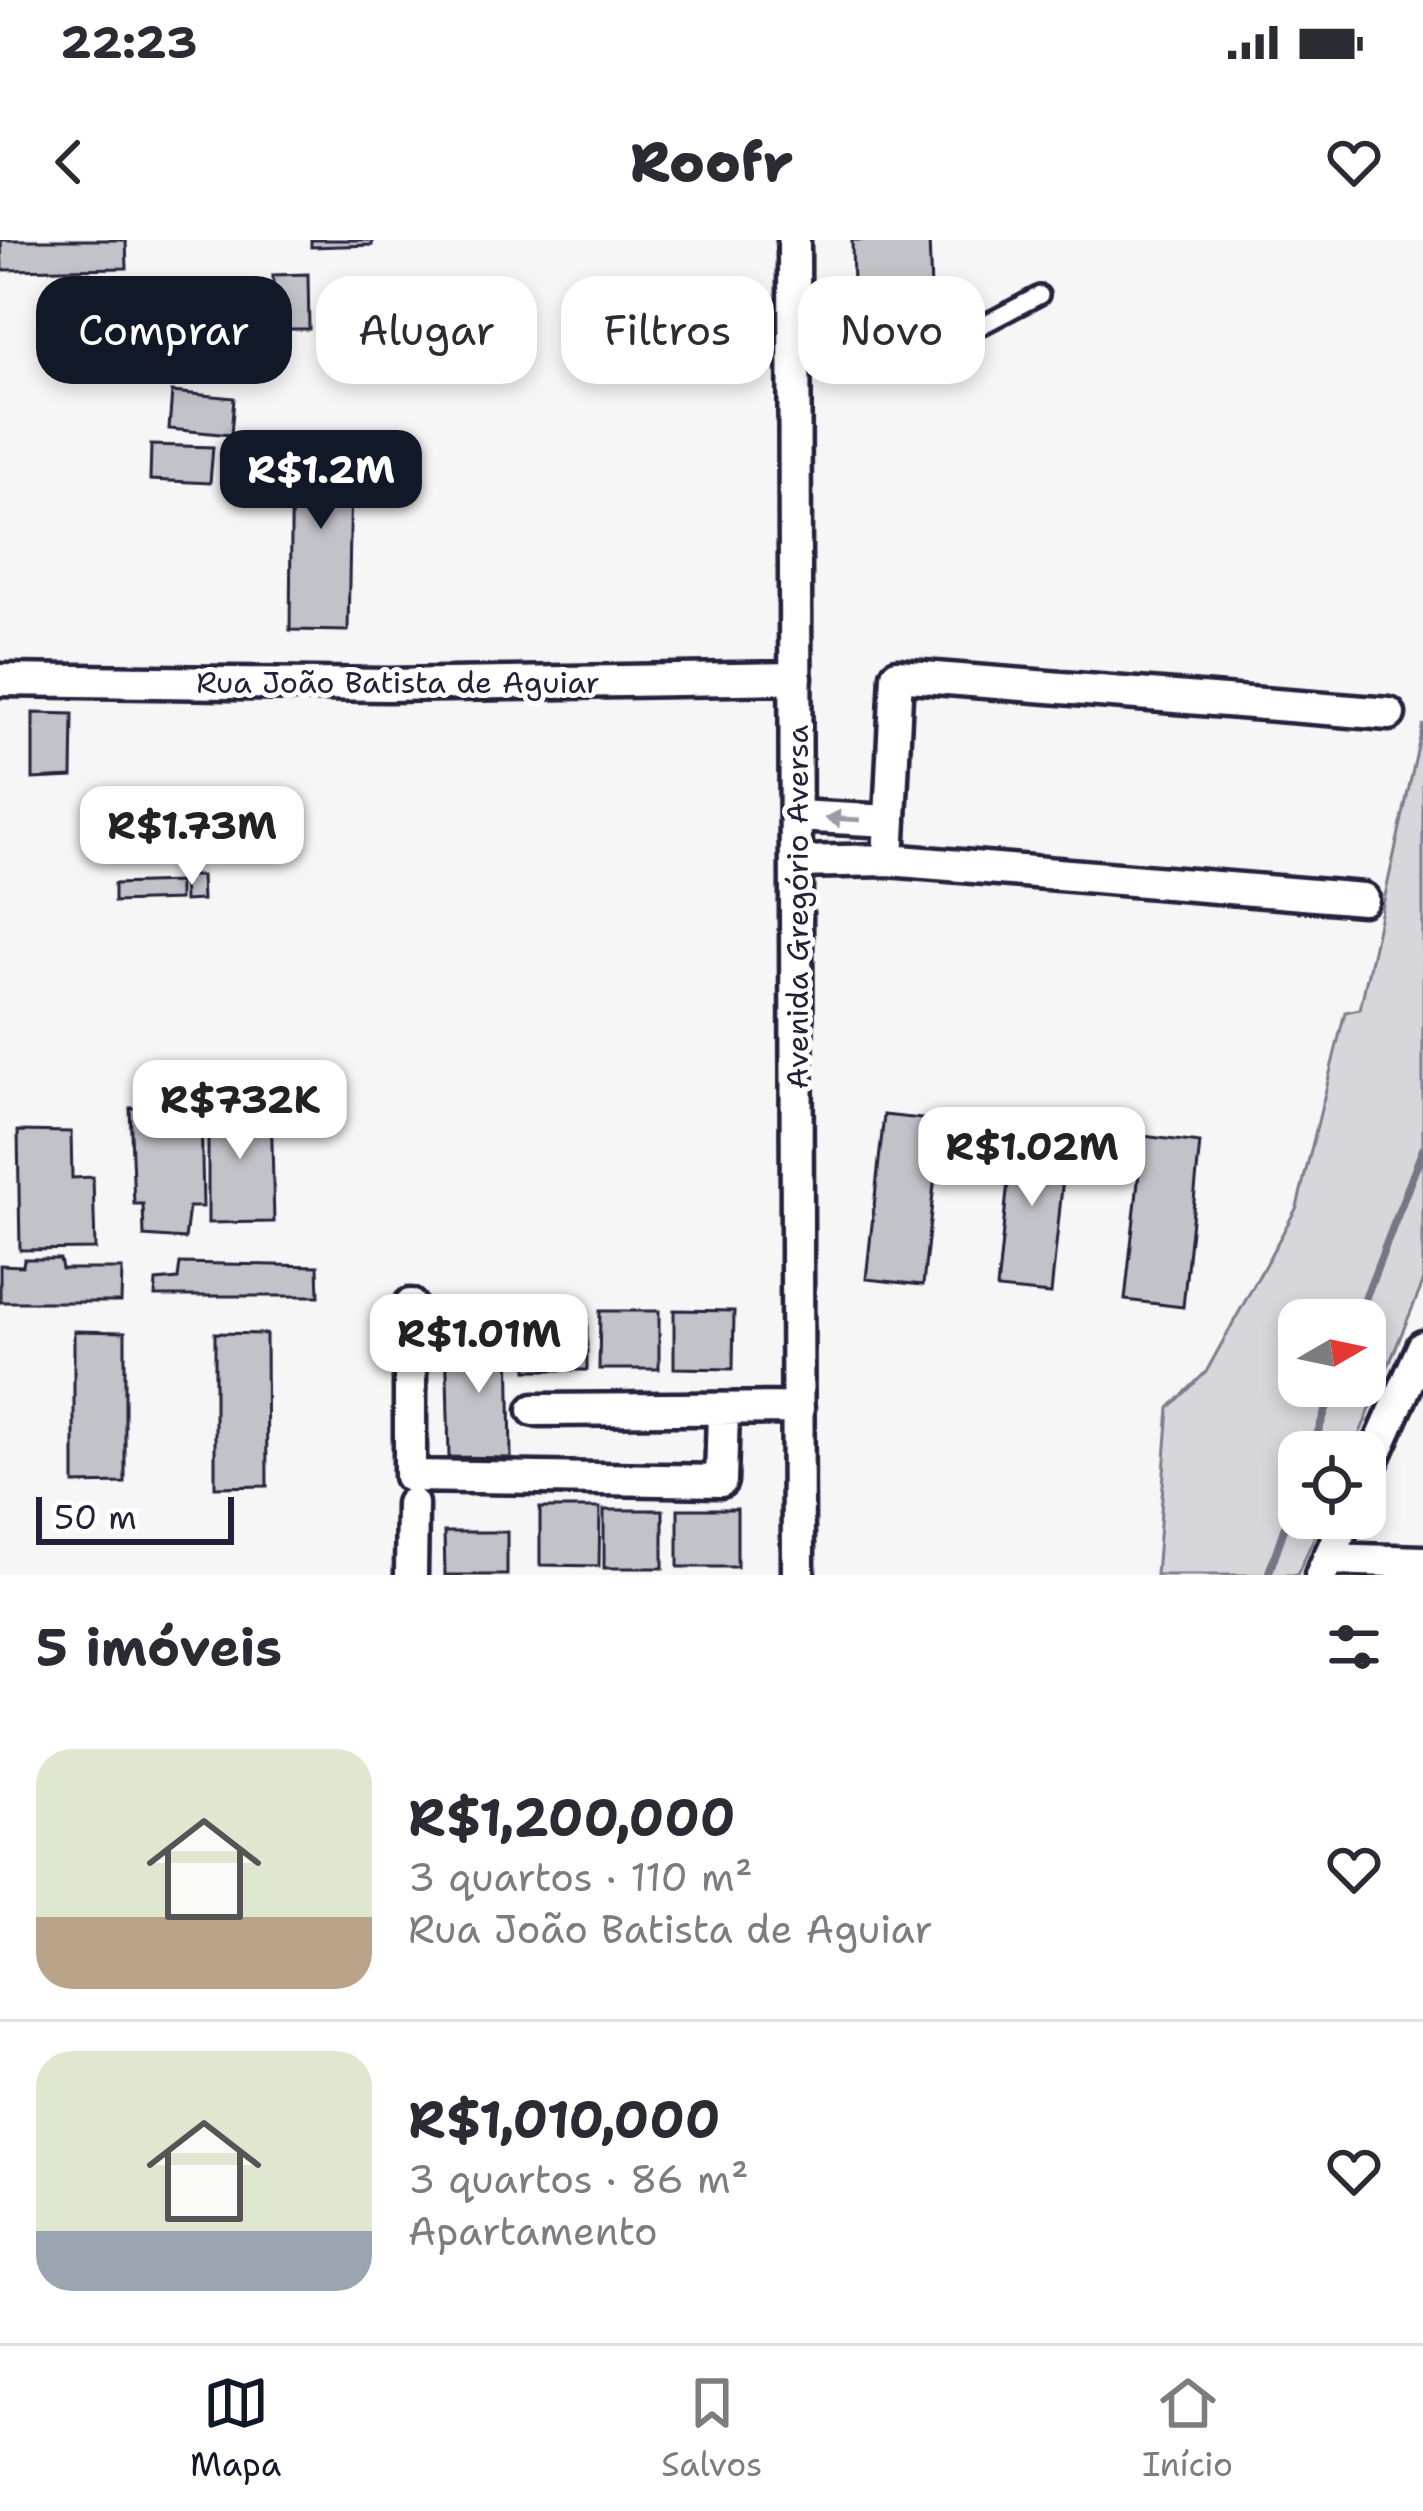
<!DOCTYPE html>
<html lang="pt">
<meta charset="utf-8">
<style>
body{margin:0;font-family:"Shantell Sans",sans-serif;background:#f2f2f3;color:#2b2b33;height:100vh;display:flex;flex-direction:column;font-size:45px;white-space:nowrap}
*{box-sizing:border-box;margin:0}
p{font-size:39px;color:#7c7c81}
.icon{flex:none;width:66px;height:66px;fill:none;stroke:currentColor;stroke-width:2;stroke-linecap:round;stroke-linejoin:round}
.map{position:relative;height:1335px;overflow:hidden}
.side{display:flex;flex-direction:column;background:#fff;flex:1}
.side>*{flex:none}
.banner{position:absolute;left:36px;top:36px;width:1353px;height:108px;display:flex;gap:24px}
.needle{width:78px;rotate:81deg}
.controls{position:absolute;left:1278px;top:1059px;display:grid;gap:24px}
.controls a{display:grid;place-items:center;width:108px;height:108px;border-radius:24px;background:#fff;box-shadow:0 6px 18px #0003;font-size:60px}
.scale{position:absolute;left:36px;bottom:30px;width:198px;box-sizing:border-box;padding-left:12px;border:6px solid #22223b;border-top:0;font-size:33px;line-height:42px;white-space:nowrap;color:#22223b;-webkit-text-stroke:9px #fff;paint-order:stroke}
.price{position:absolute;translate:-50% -102px;padding:0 27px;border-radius:24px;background:#fff;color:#222;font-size:39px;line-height:78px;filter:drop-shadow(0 3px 6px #0008)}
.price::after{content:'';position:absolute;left:50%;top:72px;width:36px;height:27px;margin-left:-18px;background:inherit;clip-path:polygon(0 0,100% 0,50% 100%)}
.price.selected{background:#111827;color:#fff}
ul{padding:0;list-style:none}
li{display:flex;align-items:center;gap:36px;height:300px;padding:0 36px}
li+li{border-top:3px solid #e1e1e2}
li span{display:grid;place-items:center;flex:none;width:336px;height:240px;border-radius:36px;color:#555}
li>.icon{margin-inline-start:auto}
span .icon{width:144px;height:144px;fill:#fffc;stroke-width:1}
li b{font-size:51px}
h2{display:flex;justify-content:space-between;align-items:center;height:144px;padding:0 36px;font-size:51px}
.pill{padding:0 42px;border-radius:36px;background:#fff;box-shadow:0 6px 18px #0003;font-size:42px;line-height:108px}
.pill.selected{background:#111827;color:#fff}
.status{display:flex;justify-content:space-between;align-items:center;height:84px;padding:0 60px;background:#fff;direction:ltr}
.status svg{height:33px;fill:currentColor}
header{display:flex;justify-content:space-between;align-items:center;height:156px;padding:0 36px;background:#fff;font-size:54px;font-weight:800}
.tabs{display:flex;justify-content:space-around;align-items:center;height:168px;border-top:3px solid #e1e1e2;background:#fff;font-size:33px;color:#7c7c81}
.tabs a{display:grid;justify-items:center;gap:6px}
.tabs .selected{color:#111827}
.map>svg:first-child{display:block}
.green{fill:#d7d7db;stroke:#7c7c8b;stroke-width:3;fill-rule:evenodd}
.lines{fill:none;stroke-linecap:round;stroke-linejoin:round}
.stream{stroke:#767685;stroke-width:8}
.building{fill:#c2c2c9;stroke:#22223b;stroke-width:3}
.service-casing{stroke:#22223b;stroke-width:24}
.minor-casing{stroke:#22223b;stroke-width:39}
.service{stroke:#fff;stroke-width:15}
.minor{stroke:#fff;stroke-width:30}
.oneway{fill:#9c9ca7}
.labels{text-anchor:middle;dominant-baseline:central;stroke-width:10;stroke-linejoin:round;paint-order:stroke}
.street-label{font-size:30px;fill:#22223b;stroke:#fff}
</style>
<div class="status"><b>22:23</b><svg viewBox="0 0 49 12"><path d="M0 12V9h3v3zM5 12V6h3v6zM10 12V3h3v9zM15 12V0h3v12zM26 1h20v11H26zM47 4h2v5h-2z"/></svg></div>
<header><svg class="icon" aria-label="back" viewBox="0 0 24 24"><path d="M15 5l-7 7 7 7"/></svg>Roofr<svg class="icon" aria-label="heart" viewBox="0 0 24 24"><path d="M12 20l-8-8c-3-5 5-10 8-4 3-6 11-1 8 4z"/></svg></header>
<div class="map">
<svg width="1423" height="1335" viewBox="0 0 1423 1335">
<rect width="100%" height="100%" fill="#f6f6f7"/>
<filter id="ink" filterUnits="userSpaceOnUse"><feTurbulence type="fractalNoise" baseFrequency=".00833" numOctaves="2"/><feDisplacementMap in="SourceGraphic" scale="24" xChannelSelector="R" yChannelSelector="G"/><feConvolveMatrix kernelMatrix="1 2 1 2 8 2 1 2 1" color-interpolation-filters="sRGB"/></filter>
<g filter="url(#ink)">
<path class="green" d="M1423,484V1043L1352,1212H1299V1278H1323L1297,1335H1156L1169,1168L1206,1132L1297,967L1345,772L1360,769ZM1299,1080H1365V1146H1299Z"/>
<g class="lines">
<path class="stream" d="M1357,1080L1423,909
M1311,1212L1334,1146
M1268,1335L1299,1246"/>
</g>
<path class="building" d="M1,0H126L127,28L2,30Z
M311,0H372V5L311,7Z
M852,0H929L932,75L904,77L906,96L854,100Z
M308,34L309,89H273V35Z
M172,152L234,158L231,195L169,189Z
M292,194L352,195L348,391L290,390Z
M151,205L213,207L210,243L150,240Z
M33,473L73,474L72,537L33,539Z
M183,636H201L202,660L184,661Z
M179,642V660L114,662V644Z
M208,861H271L274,982L208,983Z
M201,867L203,967H189L185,999L144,996L143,964H134L130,868Z
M884,875L941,881L923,1045L866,1039Z
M1014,883L1068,889L1051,1054L997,1049Z
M18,891L71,892L72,938L93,937L95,1009L20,1010Z
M1143,896L1200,903L1183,1067L1125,1060Z
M24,1019H60L62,1029H122L121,1062H0V1025L23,1026Z
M180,1023L318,1026L319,1056H155L156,1041L178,1039Z
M674,1070L734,1071L733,1129L674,1128Z
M600,1071H659V1129H599Z
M528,1072L587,1073V1130H527Z
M74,1091L125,1092V1243L74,1244Z
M215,1093L266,1094L267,1246L215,1247Z
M446,1094H509L511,1218L449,1217Z
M540,1268H600L599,1326L540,1325Z
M678,1269H737V1327H678Z
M604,1270H663V1328H604Z
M444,1292H507V1335H445Z"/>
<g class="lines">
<defs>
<path id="service" d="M795,112L950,102L1040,55"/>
<path id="minor" d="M794,0L798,1335
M0,440L388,445L796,438
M796,576L890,581
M888,620L897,435L1389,474
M797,622L888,620L1363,659
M410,1065V1236L721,1241L723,1171
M534,1170L798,1168
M1365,1237L1423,1107
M1328,1319L1423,1322
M411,1335L412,1264
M1321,1335L1347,1278"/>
</defs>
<use href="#service" class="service-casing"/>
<use href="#minor" class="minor-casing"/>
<use href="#service" class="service"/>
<use href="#minor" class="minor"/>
</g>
<defs><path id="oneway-solid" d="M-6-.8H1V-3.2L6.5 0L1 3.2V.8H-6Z" transform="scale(3)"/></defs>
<use class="oneway" href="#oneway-solid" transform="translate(843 579) rotate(-177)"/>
</g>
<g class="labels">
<g class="street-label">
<text x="398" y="442">Rua João Batista de Aguiar</text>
<text transform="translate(797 667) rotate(-90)">Avenida Gregório Aversa</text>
</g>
</g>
</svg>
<div class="controls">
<a><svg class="needle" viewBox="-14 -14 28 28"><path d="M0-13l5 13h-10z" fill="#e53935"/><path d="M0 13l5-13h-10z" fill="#7c7c81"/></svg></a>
<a><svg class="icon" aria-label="locate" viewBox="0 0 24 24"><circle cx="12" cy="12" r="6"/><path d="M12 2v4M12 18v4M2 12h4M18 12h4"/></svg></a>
</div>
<div class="scale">50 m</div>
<b class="price selected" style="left:321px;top:292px">R$1.2M</b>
<b class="price" style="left:192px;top:648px">R$1.73M</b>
<b class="price" style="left:240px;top:922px">R$732K</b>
<b class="price" style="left:1032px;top:969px">R$1.02M</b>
<b class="price" style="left:479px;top:1156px">R$1.01M</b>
<div class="banner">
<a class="pill selected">Comprar</a>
<a class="pill">Alugar</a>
<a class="pill">Filtros</a>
<a class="pill">Novo</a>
</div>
</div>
<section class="side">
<h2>5 imóveis<svg class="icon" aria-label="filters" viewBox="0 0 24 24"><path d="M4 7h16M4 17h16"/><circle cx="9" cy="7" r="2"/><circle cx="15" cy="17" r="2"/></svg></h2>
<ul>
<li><span style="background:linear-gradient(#dfe7d0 70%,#b9a48a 0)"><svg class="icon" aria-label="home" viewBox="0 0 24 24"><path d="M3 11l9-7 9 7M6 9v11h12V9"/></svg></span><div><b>R$1,200,000</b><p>3 quartos · 110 m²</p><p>Rua João Batista de Aguiar</p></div><svg class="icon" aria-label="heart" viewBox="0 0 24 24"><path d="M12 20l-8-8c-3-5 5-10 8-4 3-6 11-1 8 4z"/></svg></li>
<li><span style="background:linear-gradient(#dfe7d0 75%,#9aa5b1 0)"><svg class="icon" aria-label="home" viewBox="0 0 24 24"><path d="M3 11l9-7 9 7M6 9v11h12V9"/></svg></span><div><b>R$1,010,000</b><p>3 quartos · 86 m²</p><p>Apartamento</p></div><svg class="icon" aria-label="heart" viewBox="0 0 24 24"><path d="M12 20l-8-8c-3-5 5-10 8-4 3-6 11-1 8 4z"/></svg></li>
</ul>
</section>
<nav class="tabs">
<a class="selected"><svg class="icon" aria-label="map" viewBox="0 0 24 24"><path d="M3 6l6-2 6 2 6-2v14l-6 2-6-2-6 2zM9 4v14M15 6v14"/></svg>Mapa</a>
<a><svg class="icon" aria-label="saved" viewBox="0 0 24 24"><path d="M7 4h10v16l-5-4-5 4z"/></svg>Salvos</a>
<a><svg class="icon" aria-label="home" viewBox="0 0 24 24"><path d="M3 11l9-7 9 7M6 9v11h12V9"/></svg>Início</a>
</nav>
